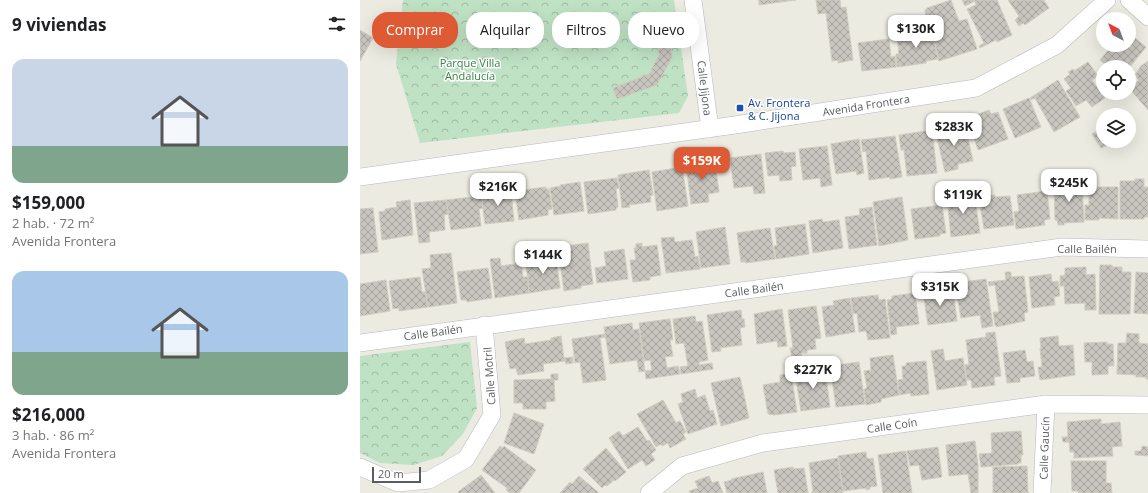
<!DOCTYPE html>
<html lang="es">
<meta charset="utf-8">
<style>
body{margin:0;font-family:"Open Sans",sans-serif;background:#f6f6f6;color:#202124;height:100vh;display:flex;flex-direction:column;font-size:15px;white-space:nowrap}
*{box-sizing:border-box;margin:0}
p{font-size:13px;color:#757577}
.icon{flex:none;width:22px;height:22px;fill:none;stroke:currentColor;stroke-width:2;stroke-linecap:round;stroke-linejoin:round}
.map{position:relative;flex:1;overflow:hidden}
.sheet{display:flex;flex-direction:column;background:#fff;width:360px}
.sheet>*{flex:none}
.hud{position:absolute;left:12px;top:12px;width:380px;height:36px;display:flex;gap:8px}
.needle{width:26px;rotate:319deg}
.buttons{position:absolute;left:736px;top:12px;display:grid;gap:8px}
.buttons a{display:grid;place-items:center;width:40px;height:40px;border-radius:50%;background:#fff;box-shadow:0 4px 16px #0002;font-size:20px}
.scale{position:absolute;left:12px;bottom:10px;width:49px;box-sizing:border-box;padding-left:4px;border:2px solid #5a5c61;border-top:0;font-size:11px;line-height:14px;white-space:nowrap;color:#5a5c61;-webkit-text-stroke:3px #fff;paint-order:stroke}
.price{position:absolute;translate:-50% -34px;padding:0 9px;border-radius:8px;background:#fff;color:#222;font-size:13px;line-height:26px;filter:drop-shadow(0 1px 2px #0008)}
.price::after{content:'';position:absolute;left:50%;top:24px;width:12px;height:9px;margin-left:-6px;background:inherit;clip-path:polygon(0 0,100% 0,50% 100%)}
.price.selected{background:#de5a35;color:#fff}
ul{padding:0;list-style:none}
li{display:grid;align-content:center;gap:8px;height:212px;padding:0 12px}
li span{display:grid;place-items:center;height:124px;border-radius:12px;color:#555}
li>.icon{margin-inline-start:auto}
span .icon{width:72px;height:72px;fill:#fffc;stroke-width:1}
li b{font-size:17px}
h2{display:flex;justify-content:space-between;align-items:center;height:48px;padding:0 12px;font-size:17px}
.chip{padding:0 14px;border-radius:16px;background:#fff;box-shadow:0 4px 16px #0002;font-size:14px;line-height:36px}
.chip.selected{background:#de5a35;color:#fff}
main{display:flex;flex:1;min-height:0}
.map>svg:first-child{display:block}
.park{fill:url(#park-crowns)}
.building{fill:url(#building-cross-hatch);stroke:#d0cdc0}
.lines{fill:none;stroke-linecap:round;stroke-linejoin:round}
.street-casing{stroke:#b7b8bd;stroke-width:18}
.street{stroke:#fff;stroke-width:17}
.transit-dot{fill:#1a4fb4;stroke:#fff;stroke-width:1.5}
.labels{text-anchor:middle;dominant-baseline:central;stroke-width:3;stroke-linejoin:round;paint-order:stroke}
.park-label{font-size:11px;fill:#398147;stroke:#fff}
.street-label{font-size:11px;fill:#5a5c61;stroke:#fff}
.transit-label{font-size:11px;fill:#164399;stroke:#fff;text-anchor:start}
</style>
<main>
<section class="sheet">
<h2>9 viviendas<svg class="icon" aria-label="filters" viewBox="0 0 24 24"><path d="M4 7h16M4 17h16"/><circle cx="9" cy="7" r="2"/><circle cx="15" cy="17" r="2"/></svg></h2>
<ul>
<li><span style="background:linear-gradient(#c9d6e8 70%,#7fa58c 0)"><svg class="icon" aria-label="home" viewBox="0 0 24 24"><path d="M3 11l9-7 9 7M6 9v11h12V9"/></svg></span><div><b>$159,000</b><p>2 hab. · 72 m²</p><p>Avenida Frontera</p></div></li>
<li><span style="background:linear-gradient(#a9c7e8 65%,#7fa58c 0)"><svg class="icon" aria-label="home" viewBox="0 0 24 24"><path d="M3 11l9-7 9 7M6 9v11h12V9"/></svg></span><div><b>$216,000</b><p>3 hab. · 86 m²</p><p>Avenida Frontera</p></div></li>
</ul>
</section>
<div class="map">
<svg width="788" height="493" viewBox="0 0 788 493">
<defs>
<pattern id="park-crowns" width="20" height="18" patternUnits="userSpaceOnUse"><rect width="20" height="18" fill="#bfe2c4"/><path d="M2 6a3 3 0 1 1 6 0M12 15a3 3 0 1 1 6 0" fill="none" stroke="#9ebaa3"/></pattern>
<pattern id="building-cross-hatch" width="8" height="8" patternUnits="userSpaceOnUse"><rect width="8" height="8" fill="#c7c5be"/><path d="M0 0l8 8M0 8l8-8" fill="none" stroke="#a5a39e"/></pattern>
</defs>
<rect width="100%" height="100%" fill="#ecebe1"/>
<path class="park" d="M43,0H314L328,96L319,113L60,143L36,64Z
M110,342L117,408L103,434L82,456L54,465L20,463L0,453V356Z"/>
<path class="building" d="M399,0H436L399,5Z
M456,0H480L481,8L486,7L493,60L478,63V60L472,61L466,13L458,14Z
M591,0L599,21L607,19L617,49L579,61L572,31H569L568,29L565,10L567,9V8Z
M602,0H637L652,35L637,42L636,40L620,48L619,46L624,43L607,9L616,5L615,1L605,6Z
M648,0H684L689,8L665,25L663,23L659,26L655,20L659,16Z
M296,17H309L312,58L297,85L257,99L253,88L289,74L299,55Z
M568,29L569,31H572L578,59L566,61V63L537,67L536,54H539L537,36L554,34V31Z
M0,30L13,38L0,61Z
M769,33L786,47L769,68V67H748L740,60L753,45H769Z
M529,39L531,57L535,56L536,67L502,71L498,43Z
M788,61V110L770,89L779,80L775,75L781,66Z
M728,62L738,76L732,80L745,98L732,107L726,100L716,106L706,91L711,88L704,79L710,74L708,72L713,69L714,71Z
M698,80L720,117L694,132L675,98L671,100L670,98Z
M669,98L681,127L655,138L643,109Z
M629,110L631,114L638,112L648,139L618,150L614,138L611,139L606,119Z
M594,125L595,127L605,125L613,161L598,164V169L585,172L575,129Z
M743,128V141H758L741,148L732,134Z
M572,130L577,173L547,176L544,150H541L539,135Z
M535,136L542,177L530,179V177L509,180L506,151L503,152L501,140Z
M499,139L504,173L497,175L496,171L476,174L471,144Z
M467,146L472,185L461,187L460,178L443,180L439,149Z
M423,151L424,153L435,152L436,166L431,167L432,180L420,181L419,175L408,176L405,153Z
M401,154L405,193L394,194L393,186L374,188L370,158Z
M348,161L349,164L355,163L359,192L348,194L349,202L331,204L326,165Z
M322,167L328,206L297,211L292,172Z
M289,170L293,194V195L290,196L291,202L269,205L270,207L262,208L258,175Z
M257,178L259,188L256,189L258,207L256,208V210L228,214L224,182Z
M775,179H784V187H788V217H784V219H760V181H775Z
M715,181V185H722L724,222L704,223V225H698L697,220H695L694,183Z
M220,182L224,211L194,215L190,188L201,186L200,185Z
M186,187V189H189L192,209L188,210V215L159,220L155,191Z
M729,187H758V219L739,218V220H725V205H729Z
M151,191L154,221L125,224L121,194Z
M687,191L690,219L684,220L685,225L656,229L654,212L659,211L657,195Z
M614,193L620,233L591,237L587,197Z
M635,195V197L650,196L654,225L624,229L619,197Z
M122,196L123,208L119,209L121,226L91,230L86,200Z
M542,197L548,240L519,246L513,202Z
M50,200L53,235L22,240L19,212L25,211V209L37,207L36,202Z
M86,200L89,214L84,215L85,230L69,232L70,242L59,243L54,203Z
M582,205L586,233L580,234V236L555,239L551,209Z
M512,207L517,245L489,249L485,217L500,215L499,209Z
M13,208L18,252L0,254V209Z
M462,219L463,222L479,220L483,248L453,253L449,221Z
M445,224L449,254L416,259L414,246L417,245L415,228Z
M365,227L370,264L341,268L336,232Z
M410,228L415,259L386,263V262H381L377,233Z
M314,237L315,242L332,240L335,257L338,256L340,269L306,273L301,238Z
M228,243L233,284L221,286V288L204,291L198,247Z
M282,243V247L297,245L301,275L290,277V280L273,282L270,260H276L274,248H276V244Z
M264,249L268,279L237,283L235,268L246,266L244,252Z
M91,253L97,303L68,307L62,269L71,268L70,255Z
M140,258L141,266L161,263L163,277H168L169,293L135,298L130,259Z
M196,258L200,288L169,293L166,262Z
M740,265H752V267H762V272H771L770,314H739Z
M726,267V275L735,274L736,310H725V303L705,304L704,286H700V276L705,275V268Z
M128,268L132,298L107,302V300H101L97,272Z
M645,272H651V277L664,276L668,312L664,313L665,321L636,327V325H635L633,312H639L635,285L629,286L628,282L646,280Z
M776,272L788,273V314L774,313Z
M691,274L692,282L698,281L700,296L694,297L695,305L672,308L669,277Z
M60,277L62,292H65L68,307L39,311V308L33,309L29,281Z
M626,279L633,326L622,328L620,315L601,318L595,283Z
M26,280L30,311L0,316V284Z
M582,290V292L593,291L597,321L568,325L563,292Z
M555,293L559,324L536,327L537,334L531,335L527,300L532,299V296Z
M518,295L519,300L525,299L530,338L508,340L506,331L499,332L497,313L493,314L491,298Z
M490,298L495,332L466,337L462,307L474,305L473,301Z
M456,306L461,338L455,339L456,349L447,350V353H441L442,356L432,357L430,348H433L428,310Z
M422,309L427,346L418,347L417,341L397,344L394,314Z
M381,310L382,319H384L385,327L380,328L382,345L360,348L361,351L352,352L347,315Z
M335,316L336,322L342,321L348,360L339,362V365L352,363L353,369L321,374L320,367L328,366L324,343L316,344L313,319Z
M310,319L313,340H310L313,356L305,357L307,368L318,366L320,374L286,379L285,371L292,370L290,360L284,361L279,323Z
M272,323L273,330L279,329L285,371L279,372L277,360L250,364L244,327Z
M635,332L641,376L634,377L635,385L612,388L611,380H607L605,365L609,364L606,340L626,337V333Z
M767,333L779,334V343L788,344V379H786V377H776V375L757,374L758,343H766Z
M245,334V337L240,338L246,380L223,383L220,362L215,363L212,339Z
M201,336L204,358L213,357V363L206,364L205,361L183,364L184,371L158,375L156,368L150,369L145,342L164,338L165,344L191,340V338Z
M698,336L699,346L713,345L715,375L680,380L678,367H682L680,348H681L680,338Z
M747,342V344H753L754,366H748V374L732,375V362H725L724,343Z
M583,349L585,361L603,358L607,385L577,390L571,351Z
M665,350L667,362L673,361L675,376L660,378V382L647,383L643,353Z
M533,355L539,395L521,399V402L506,405L504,389L507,388L504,371L511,370L510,358Z
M566,361L569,394L551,396L550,393L539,395L538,380L543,379L542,366H546V363Z
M499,362L505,404L476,407L470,366Z
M465,369L470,407L441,411L435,373Z
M431,373L437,412L414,415L408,414L403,385L420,382V375Z
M191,374H198V380H194L195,401L186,402V409H163V403H154V380L191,379Z
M380,377L389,418L361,426L351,383Z
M335,389L337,398L345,395L350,411L353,410L357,424L328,434L318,404L323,402L321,394Z
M303,400L316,423L320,421L326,432L323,434L326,439L310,448L308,443L302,446L301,444L296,447L277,414Z
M154,413L184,424L174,454L144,443Z
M741,419V424L760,422L762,446L752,447L753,456L714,458V452H710L709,442H703L702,437H708L707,422Z
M278,427L287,441L289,440L296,450L291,454L295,460L286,466L282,460L268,469L249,438L259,431L263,436Z
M661,431L663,455H661V463H658V464L621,467L619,454L632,453L631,433Z
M615,441L618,465V493H611L608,474L589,476L586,445Z
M140,446L143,448L144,446L176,470L159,493H150L146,490L147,488L122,470Z
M782,446L788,447V456L775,455V451H781Z
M578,447L582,477L562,480L559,465L550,466L547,451Z
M246,448L266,472L255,481L254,480L247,486L245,485L242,488L223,469Z
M546,451L552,493H523L518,455Z
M506,452L507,459L513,458L517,486L510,487V489L506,490V488L483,491L478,456Z
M478,458L483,493H451L453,492L449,463Z
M711,461H746V483H751L752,493H718V491H712Z
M667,466L668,493H633V467Z
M433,467V469L444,468L448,493H418L414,470Z
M403,472L407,493H367L364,482L372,480L371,479Z
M121,475L135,493H99L98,492Z
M219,476L239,493H200L210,482L212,484Z
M349,476L352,483L358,481L363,493H330L329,491L338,488L335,481Z"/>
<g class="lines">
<defs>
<path id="street" d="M333,0L350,129
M769,0L788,17
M0,177L375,125L616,88L697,45L747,0
M0,343L702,247L788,249
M0,467L38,483L69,480L106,459L132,415L124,325
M289,493L322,466L403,443L686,404L788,405
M682,493L686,404"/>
</defs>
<use href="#street" class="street-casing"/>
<use href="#street" class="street"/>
</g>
<rect class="transit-dot" x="376" y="104" width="8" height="8" rx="2"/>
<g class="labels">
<g class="park-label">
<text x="110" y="62">Parque Villa<tspan x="110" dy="13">Andalucía</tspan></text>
</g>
<g class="street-label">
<text transform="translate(345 88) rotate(83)">Calle Jijona</text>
<text transform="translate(506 105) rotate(-9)">Avenida Frontera</text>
<text x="727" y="248">Calle Bailén</text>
<text transform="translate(394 289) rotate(-8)">Calle Bailén</text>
<text transform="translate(73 332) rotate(-8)">Calle Bailén</text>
<text transform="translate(129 376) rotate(-94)">Calle Motril</text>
<text transform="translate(532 425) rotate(-8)">Calle Coín</text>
<text transform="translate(684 448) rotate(-88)">Calle Gaucín</text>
</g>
<g class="transit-label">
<text x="388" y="102">Av. Frontera<tspan x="388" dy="13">&amp; C. Jijona</tspan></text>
</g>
</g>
</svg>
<div class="buttons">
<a><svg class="needle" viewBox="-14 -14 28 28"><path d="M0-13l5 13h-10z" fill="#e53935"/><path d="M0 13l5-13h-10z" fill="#757577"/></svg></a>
<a><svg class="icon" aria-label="locate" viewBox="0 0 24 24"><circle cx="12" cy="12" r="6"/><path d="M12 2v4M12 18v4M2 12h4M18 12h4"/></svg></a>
<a><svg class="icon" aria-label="layers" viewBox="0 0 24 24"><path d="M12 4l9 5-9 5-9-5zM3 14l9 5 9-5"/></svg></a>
</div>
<div class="scale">20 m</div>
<b class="price" style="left:556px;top:49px">$130K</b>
<b class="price" style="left:594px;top:147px">$283K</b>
<b class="price selected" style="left:342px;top:181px">$159K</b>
<b class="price" style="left:709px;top:203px">$245K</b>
<b class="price" style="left:138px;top:207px">$216K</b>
<b class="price" style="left:603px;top:215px">$119K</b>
<b class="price" style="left:183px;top:275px">$144K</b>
<b class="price" style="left:580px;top:307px">$315K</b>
<b class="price" style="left:453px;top:390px">$227K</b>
<div class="hud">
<a class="chip selected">Comprar</a>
<a class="chip">Alquilar</a>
<a class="chip">Filtros</a>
<a class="chip">Nuevo</a>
</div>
</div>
</main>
